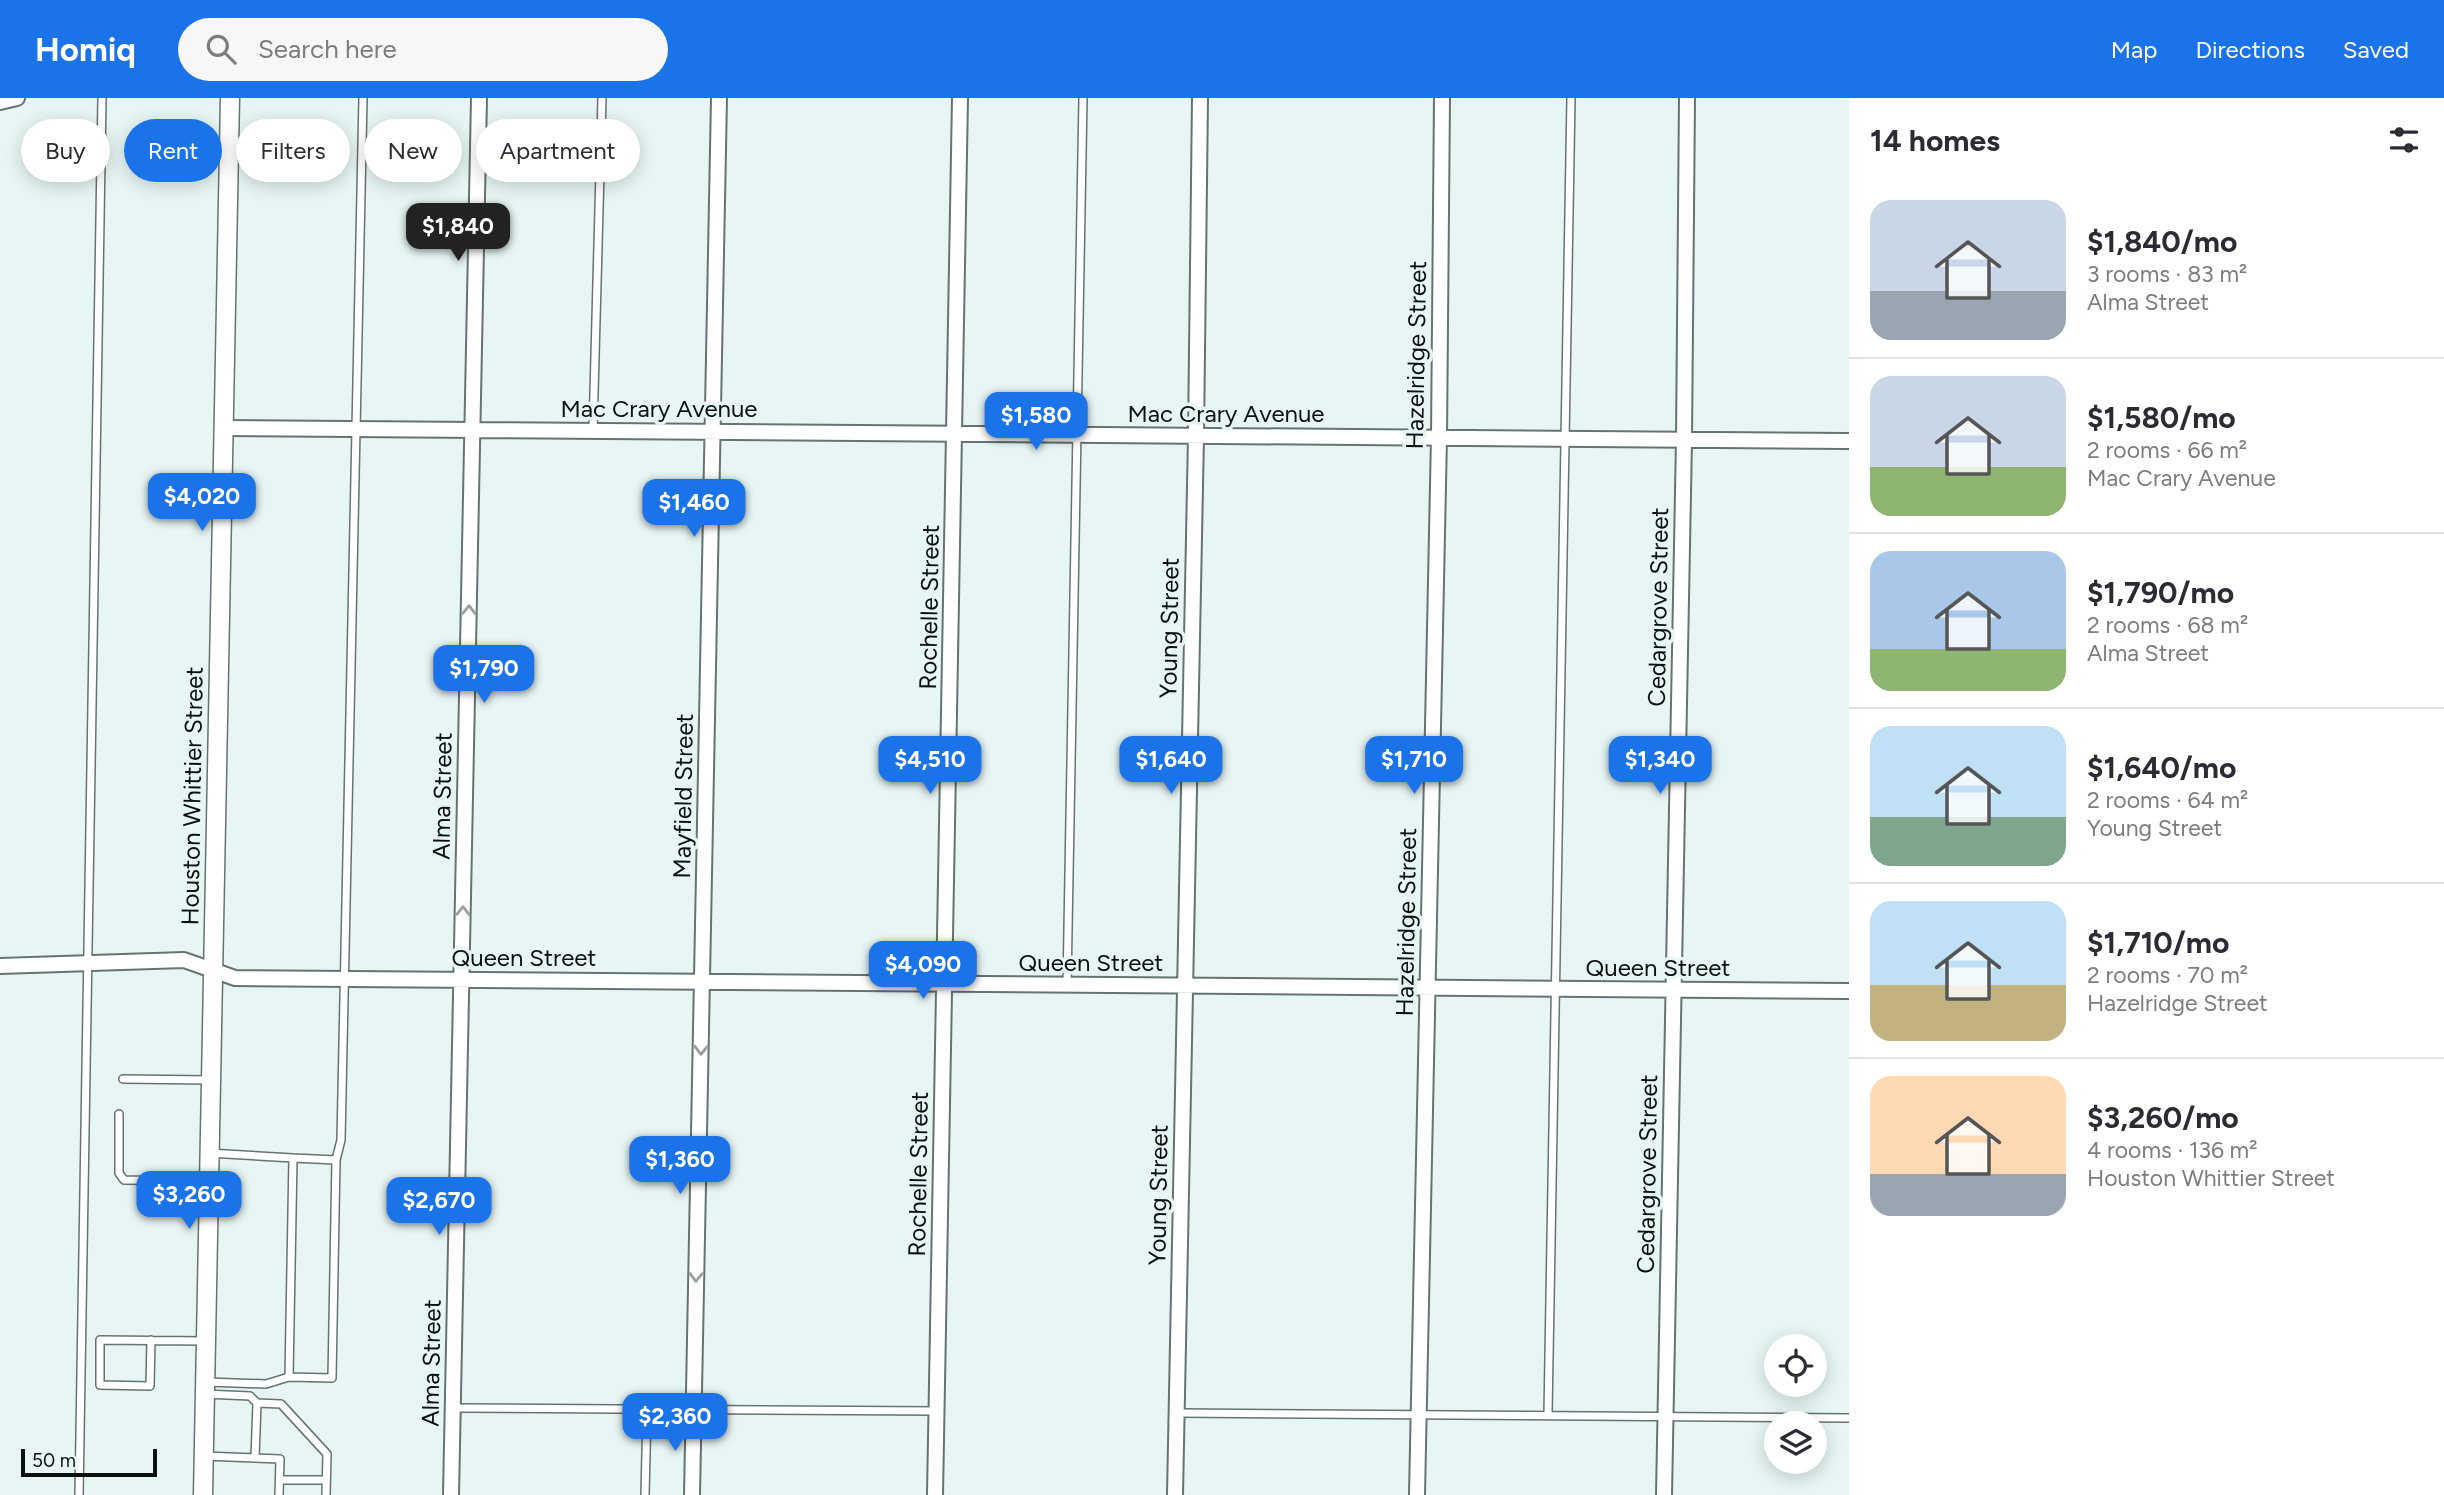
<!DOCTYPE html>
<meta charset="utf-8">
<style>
body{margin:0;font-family:Figtree,sans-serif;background:#f7f7f7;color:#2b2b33;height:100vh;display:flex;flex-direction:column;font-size:26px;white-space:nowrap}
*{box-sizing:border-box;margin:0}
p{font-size:23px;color:#7c7c81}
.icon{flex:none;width:38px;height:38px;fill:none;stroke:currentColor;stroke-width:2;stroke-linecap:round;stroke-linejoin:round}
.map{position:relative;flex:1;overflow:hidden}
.side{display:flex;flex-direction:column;background:#fff;width:595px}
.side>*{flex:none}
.banner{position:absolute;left:21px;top:21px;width:665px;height:63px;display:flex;gap:14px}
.tools{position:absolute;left:1764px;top:1236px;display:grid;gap:14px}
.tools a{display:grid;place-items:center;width:63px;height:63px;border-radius:50%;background:#fff;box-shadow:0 4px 18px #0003;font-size:35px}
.scale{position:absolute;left:21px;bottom:18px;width:136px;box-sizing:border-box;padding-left:7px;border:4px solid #0a100f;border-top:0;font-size:19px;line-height:24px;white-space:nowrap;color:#0a100f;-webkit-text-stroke:5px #e7f6f5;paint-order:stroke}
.price{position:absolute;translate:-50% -60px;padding:0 16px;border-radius:14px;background:#1a73e8;color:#fff;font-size:23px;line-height:46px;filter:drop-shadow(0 2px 4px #0008)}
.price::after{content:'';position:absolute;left:50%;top:42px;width:21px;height:16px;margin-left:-10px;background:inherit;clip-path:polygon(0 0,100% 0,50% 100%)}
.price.on{background:#222;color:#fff}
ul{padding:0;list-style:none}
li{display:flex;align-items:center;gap:21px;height:175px;padding:0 21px}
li+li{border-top:2px solid #e1e1e2}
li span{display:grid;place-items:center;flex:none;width:196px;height:140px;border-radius:21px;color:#555}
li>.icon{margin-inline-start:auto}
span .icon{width:84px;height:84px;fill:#fffc;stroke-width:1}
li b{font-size:30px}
h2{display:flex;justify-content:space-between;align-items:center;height:84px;padding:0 21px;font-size:30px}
.chip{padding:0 24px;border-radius:32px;background:#fff;box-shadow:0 4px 18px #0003;font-size:24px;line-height:63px}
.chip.on{background:#1a73e8;color:#fff}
header{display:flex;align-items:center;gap:42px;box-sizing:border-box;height:98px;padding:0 35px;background:#1a73e8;color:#fff}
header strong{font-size:33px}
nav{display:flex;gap:38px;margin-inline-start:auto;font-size:24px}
.search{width:490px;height:63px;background:#f7f7f7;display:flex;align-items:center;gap:18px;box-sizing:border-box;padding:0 24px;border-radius:38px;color:#7c7c81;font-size:26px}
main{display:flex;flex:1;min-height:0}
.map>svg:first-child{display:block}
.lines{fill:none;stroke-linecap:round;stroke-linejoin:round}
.service-casing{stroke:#657372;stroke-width:10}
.minor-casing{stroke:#657372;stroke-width:18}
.tertiary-casing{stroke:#657372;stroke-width:21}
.service{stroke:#fff;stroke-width:7}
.minor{stroke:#fff;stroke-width:14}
.tertiary{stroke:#fff;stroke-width:18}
.oneway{stroke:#9d9f9f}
.labels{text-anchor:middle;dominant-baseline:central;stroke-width:7;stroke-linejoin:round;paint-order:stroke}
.street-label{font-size:24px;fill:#0a100f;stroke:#e7f6f5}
</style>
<header>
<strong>Homiq</strong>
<div class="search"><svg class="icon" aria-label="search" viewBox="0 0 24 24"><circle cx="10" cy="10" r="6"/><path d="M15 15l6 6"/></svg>Search here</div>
<nav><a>Map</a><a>Directions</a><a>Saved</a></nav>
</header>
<main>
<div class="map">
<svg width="1849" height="1397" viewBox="0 0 1849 1397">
<rect width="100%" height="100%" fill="#e7f6f5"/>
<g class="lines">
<defs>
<path id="service" d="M593,332L602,0
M1067,887L1083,0
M123,981L210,982
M119,1016V1075L124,1082L208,1083
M209,1055L293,1060L289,1279L332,1280L336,1062L341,1042L363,0
M293,1060L336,1062
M151,1242L150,1288L100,1287V1242L205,1243
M206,1284L266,1286L289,1279
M205,1296L250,1298L257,1305L281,1306L327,1356L326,1397
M453,1310L937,1313
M1177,1315L1849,1320
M1548,1316L1571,0
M204,1358L280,1361L279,1397
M255,1360L257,1305
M280,1382H326
M79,1397L102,0
M645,1397L647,1313"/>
<path id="minor" d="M0,4L17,0
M224,330L1849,343
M0,868L184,862L235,880L1849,893
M451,1397L479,0
M692,1397L719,0
M935,1397L960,0
M1175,1397L1196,338L1200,0
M1417,1397L1439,339L1442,0
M1664,1397L1684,342L1687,0"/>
<path id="tertiary" d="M203,1397L230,0"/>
</defs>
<use href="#service" class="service-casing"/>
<use href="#minor" class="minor-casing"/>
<use href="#tertiary" class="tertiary-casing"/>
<use href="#service" class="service"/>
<use href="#minor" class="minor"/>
<use href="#tertiary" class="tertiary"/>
</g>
<defs><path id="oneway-chevron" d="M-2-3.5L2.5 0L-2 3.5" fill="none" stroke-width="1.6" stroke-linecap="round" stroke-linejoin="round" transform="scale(1.75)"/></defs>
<g class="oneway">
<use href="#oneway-chevron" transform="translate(469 512) rotate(-89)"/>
<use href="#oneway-chevron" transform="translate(463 813) rotate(-89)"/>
<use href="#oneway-chevron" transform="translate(701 952) rotate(91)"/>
<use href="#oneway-chevron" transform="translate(696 1179) rotate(91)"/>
</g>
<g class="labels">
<g class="street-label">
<text transform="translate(1416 257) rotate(-89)">Hazelridge Street</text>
<text x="659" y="310">Mac Crary Avenue</text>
<text x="1226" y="315">Mac Crary Avenue</text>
<text transform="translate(929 509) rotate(-89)">Rochelle Street</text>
<text transform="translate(1658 509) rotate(-89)">Cedargrove Street</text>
<text transform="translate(1169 530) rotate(-89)">Young Street</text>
<text transform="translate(192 698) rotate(-89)">Houston Whittier Street</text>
<text transform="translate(442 698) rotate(-89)">Alma Street</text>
<text transform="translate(683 698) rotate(-89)">Mayfield Street</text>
<text transform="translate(1406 824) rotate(-89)">Hazelridge Street</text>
<text x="524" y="859">Queen Street</text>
<text x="1091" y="864">Queen Street</text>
<text x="1658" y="869">Queen Street</text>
<text transform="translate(918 1076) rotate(-89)">Rochelle Street</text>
<text transform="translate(1647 1076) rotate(-89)">Cedargrove Street</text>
<text transform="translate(1158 1097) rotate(-89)">Young Street</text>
<text transform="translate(431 1265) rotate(-89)">Alma Street</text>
</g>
</g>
</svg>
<div class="tools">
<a><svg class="icon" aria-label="locate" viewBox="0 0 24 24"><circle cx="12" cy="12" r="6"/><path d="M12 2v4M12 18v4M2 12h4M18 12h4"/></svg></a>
<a><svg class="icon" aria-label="layers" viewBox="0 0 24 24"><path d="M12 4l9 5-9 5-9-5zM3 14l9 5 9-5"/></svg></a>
</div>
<div class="scale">50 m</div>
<b class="price on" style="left:458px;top:165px">$1,840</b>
<b class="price" style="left:1036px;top:354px">$1,580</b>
<b class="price" style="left:202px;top:435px">$4,020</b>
<b class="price" style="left:694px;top:441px">$1,460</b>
<b class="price" style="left:484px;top:607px">$1,790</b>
<b class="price" style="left:930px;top:698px">$4,510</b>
<b class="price" style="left:1171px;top:698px">$1,640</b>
<b class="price" style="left:1414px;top:698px">$1,710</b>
<b class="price" style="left:1660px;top:698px">$1,340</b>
<b class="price" style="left:923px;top:903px">$4,090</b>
<b class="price" style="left:680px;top:1098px">$1,360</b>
<b class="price" style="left:189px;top:1133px">$3,260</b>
<b class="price" style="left:439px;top:1139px">$2,670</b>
<b class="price" style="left:675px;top:1355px">$2,360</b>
<div class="banner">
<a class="chip">Buy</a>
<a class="chip on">Rent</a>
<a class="chip">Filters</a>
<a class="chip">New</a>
<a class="chip">Apartment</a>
</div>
</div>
<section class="side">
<h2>14 homes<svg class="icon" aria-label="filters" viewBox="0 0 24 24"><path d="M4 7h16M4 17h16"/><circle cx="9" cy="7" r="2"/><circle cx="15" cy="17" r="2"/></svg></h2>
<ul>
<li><span style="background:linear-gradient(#c9d6e8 65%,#9aa5b1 0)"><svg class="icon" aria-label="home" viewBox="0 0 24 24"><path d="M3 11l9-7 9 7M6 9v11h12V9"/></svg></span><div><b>$1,840/mo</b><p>3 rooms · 83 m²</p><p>Alma Street</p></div></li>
<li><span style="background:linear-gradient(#c9d6e8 65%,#8fb573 0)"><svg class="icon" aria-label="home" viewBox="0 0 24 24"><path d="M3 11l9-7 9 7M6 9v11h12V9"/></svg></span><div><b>$1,580/mo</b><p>2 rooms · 66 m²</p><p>Mac Crary Avenue</p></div></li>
<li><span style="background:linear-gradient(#a9c7e8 70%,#8fb573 0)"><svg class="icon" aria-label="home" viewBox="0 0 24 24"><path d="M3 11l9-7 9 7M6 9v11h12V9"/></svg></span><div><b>$1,790/mo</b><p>2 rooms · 68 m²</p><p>Alma Street</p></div></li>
<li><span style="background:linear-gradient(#bfe0f5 65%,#7fa58c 0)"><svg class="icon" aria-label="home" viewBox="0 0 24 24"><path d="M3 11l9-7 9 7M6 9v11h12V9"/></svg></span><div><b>$1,640/mo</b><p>2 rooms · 64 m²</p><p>Young Street</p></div></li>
<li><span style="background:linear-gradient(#bfe0f5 60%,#c2b280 0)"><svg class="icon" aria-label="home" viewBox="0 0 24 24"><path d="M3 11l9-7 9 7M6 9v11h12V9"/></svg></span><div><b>$1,710/mo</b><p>2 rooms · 70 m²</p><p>Hazelridge Street</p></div></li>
<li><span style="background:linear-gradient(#ffd9b3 70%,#9aa5b1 0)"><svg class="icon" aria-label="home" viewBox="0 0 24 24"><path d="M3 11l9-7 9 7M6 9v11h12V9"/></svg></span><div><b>$3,260/mo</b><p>4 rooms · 136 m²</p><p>Houston Whittier Street</p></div></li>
</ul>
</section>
</main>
